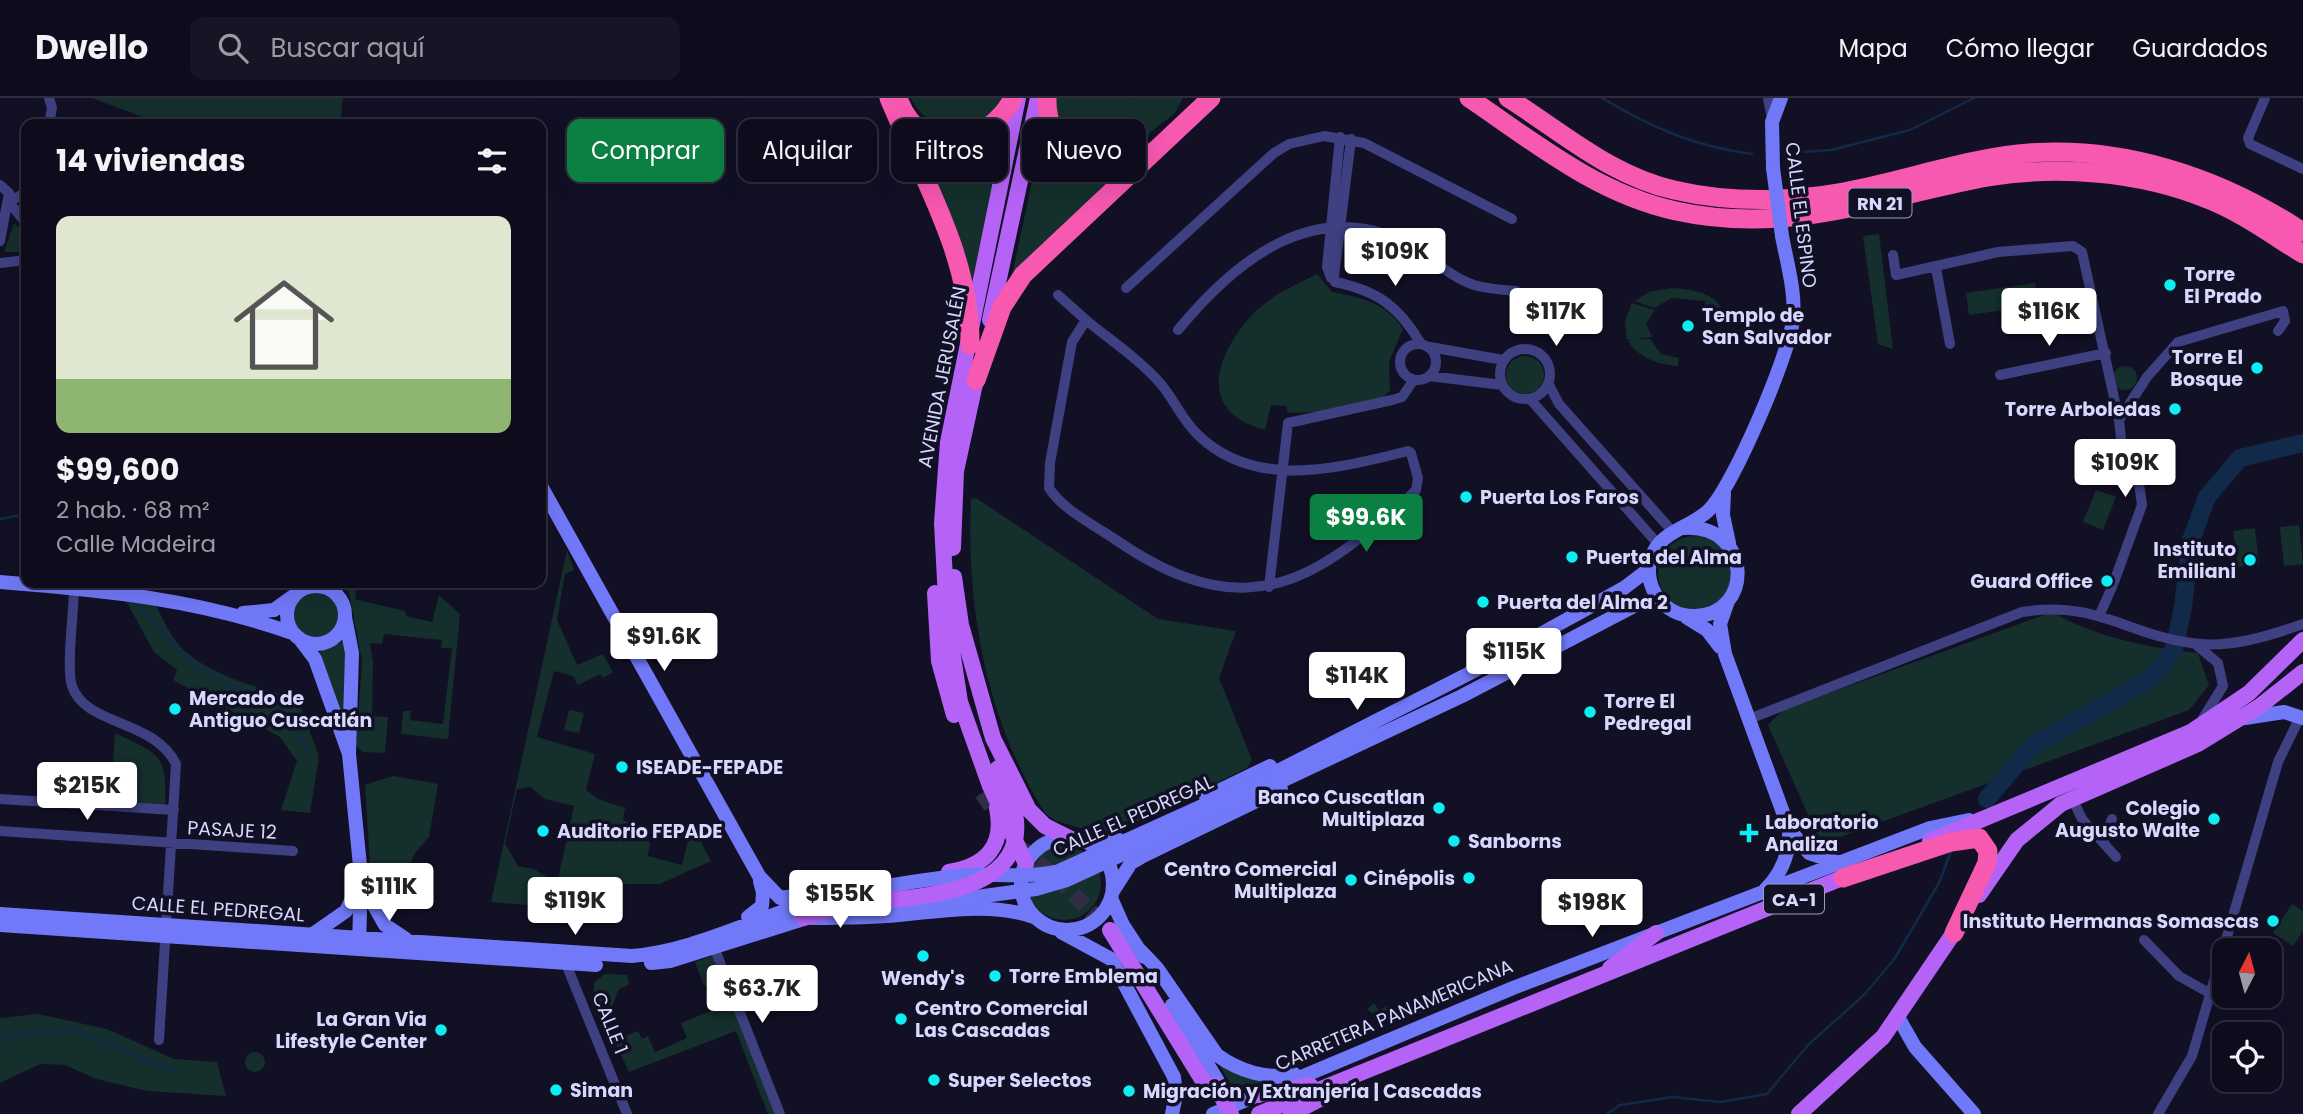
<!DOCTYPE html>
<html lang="es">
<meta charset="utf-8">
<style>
body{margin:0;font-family:Poppins,sans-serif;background:#171525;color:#f1f3f6;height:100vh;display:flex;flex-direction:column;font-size:26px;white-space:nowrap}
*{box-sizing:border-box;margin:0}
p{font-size:23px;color:#9b9ba3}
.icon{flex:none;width:38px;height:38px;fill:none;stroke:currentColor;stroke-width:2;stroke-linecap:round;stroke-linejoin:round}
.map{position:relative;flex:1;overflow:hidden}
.panel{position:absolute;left:21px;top:21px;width:525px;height:469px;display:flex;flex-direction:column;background:#0e0c1c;border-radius:14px;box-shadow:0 7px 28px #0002,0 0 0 2px #2e2c3b}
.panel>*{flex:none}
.hud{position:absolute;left:567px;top:21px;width:665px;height:63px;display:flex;gap:14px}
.needle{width:46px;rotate:6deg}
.controls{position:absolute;left:2212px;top:840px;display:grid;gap:14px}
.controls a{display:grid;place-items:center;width:70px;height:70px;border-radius:14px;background:#0e0c1c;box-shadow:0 7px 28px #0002,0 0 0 2px #2e2c3b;font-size:35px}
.price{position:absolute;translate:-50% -60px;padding:0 16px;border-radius:7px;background:#fff;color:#222;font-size:23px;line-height:46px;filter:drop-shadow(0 2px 4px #0008)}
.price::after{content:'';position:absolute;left:50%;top:42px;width:21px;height:16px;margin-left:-10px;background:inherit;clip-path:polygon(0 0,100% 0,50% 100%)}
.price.current{background:#0b8043;color:#fff}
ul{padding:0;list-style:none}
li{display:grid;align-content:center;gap:14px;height:371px;padding:0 35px}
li+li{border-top:2px solid #2e2c3b}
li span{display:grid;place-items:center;height:217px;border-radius:14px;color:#555}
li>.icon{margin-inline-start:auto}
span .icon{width:126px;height:126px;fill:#fffc;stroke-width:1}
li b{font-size:30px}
h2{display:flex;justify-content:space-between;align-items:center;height:84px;padding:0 35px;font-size:30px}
.pill{padding:0 24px;border-radius:14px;background:#0e0c1c;box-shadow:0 7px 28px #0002,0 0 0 2px #2e2c3b;font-size:24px;line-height:63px}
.pill.current{background:#0b8043;color:#fff}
header{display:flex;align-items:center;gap:42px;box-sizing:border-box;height:98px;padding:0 35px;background:#0e0c1c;border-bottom:2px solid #2e2c3b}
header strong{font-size:33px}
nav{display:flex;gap:38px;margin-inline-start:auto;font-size:24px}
.search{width:490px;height:63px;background:#171525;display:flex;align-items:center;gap:18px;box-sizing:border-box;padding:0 24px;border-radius:14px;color:#9b9ba3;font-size:26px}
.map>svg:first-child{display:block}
.green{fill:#142f2c}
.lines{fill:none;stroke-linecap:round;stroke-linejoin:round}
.stream{stroke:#112a49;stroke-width:2.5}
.river{stroke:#112a49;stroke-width:18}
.primary-tunnel{stroke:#302e45;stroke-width:16;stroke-dasharray:16 8;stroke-linecap:butt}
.street{stroke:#3e4082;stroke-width:10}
.secondary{stroke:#7279f8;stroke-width:14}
.primary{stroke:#b563f7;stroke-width:16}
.highway{stroke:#f758b0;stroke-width:19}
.secondary-bridge{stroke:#7279f8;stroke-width:14}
.primary-bridge{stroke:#b563f7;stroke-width:16}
.poi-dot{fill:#0ceef3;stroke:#121025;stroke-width:2.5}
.labels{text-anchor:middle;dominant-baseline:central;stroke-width:7;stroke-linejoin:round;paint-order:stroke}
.shield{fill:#121025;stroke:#9d9bbc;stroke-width:2}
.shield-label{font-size:18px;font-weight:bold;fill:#d8d7fd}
.street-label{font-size:19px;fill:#d8d7fd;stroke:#121025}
.poi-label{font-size:19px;font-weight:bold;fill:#d8d7fd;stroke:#121025;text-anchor:start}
</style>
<header>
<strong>Dwello</strong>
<div class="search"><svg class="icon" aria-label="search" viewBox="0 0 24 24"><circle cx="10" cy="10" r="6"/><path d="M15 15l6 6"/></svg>Buscar aquí</div>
<nav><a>Mapa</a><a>Cómo llegar</a><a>Guardados</a></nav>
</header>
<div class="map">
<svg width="2303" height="1016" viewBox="0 0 2303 1016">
<rect width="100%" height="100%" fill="#121025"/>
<path class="green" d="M92,0H343L340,26H198L145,20Z
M911,0H1002C984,41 930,40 911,0Z
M1054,0H1183L1174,16L1123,56L1107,57L1091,56L1074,47L1057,30Z
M1004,30L973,193L913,37C948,61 972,58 1004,30Z
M1042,37C1069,76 1082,76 1128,69L1011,182Z
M14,125L26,136V154H4Z
M1879,136L1893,251L1878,246L1863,138Z
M1317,176L1332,194C1361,200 1386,204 1403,231L1389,264L1390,293L1382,300L1318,314L1288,315L1286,308L1271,307L1265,332C1193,313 1217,252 1257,212C1274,196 1297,186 1317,176Z
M2035,185L2040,207L1969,217L1966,195Z
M1674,190C1698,192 1721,196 1726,223L1712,219L1713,210L1705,208V203L1672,200L1654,210L1635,203L1651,193Z
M1632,205L1655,212L1646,226L1652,239L1627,242L1625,223Z
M1635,241H1650L1661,256L1679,260L1678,268C1659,267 1639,260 1628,243Z
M1506 277a19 19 0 1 1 38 0a19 19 0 1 1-38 0Z
M2113 280a12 12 0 1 1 24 0a12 12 0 1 1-24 0Z
M2096,392L2116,399L2103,432L2083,424Z
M976,400L1158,521L1236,533L1219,580L1252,662L1247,670L1108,738L1056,723L1045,715C986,622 966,509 971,401Z
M2299,427L2303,466L2284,468L2280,429Z
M2255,430L2259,466L2238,469L2233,433Z
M1658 475a37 37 0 1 1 74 0a37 37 0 1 1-74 0Z
M567,452L574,472L565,476L557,522L577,567L603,556L613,574L603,580L601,576L578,587L573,578L554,573L537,639L595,656L586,692L598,701L625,710L623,722L631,726V738L650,744L648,758L682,767L692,727L711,763L660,786H557L574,708L545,701L530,689L517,691L505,746L518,768L534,771L554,783L549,809L491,804Z
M347,485H357L355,501L405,513L406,518L432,524L439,497L460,516L448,641L401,636L403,613H411L410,622L443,626L452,550H441L442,542L384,536L382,546L370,545L373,564L372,618L388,619L385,655L363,654L356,648L362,563Z
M291 517a25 25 0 1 1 50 0a25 25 0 1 1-50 0Z
M125,501L156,508C163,520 169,535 178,546C204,576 260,591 297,600L319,658L310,715L281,712L297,663L280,639L173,582L177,572L154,554Z
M2052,514C2096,539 2148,550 2198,555L2209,587L2189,612L1821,746L1768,627L1783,612Z
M344,543L347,566L345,628L319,554Z
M569,612L584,615L579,635L564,632Z
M115,635C161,658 167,654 165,709L110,705Z
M393,678L438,686L429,739L415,755L404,781L371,784L365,687Z
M1027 785a37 37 0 1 1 74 0a37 37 0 1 1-74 0Z
M2292,806L2303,813V833L2293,848L2273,835Z
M712,858L722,882L704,888L695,864Z
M605,876L627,877L629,886L618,892L607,923L594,894V884Z
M1474,884H1487L1486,887L1402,923L1380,922L1367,911L1374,905L1379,912L1388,908L1391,914L1438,890Z
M729,897L776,1016H768L736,933L629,974L614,942L638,933L642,941L648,938L655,954L687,940L681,925L713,912L711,904Z
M38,916L107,931L174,961L217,964L226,998L147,993L96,981L65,967L40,966L0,985V920Z
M245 964a10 10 0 1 1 20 0a10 10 0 1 1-20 0Z
M1218,964L1270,986L1238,1000Z"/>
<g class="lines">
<path class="stream" d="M1602,0C1650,29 1696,49 1752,56
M1787,55L1831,52L1910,32L1974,0
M0,421L26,416
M135,503L195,569L234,590L273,599L311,655
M0,943L8,938L71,931L171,972
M1607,1016L1620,1007L1673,999L1720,1004L1767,996L1808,947L1865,896L1895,860L1939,785L1951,753"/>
<path class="river" d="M1987,701L2033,647L2102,609L2152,579L2163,567L2174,551L2183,509L2191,442L2207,399L2240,360L2303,345"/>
<path class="primary-tunnel" d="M982,695L1003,725
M1019,749L1059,782L1110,832"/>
<path class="street" d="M1768,0L1772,21
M2265,0L2248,40L2250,46L2303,71
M49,26L52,10L49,0
M0,87L9,95L0,143
M26,94L9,104L26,125
M1893,157L1896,177L1998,154L2073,148L2082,154L2119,322L2147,279L2178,244L2283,213L2285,223L2278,233
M0,165L26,162
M1936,170L1950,246
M1334,179L1351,41
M1331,180L1327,169L1340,39
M1335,184C1378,193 1398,208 1420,244
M1126,190L1274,55L1289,46L1324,38L1364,45L1512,121
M1058,197L1086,222
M1086,222C1110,242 1139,261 1160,285C1174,301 1182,322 1198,337C1256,393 1339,370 1408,353L1411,355L1418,380L1416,392C1403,406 1386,418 1372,430C1282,507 1213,508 1116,442C1094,427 1063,412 1049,390L1050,365L1072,244Z
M1178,232C1234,164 1313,98 1406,145C1429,157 1449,179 1474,187C1488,191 1502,192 1516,193
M1400 264a18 18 0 1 1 36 0a18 18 0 1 1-36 0Z
M1430,249L1503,262
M1500 276a25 25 0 1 1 50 0a25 25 0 1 1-50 0Z
M2000,277L2106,255
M1429,278L1502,287
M1548,285L1559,306L1673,434
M1530,301L1658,446
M2114,484L2142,407L2139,386L2122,350L2119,322
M1269,489L1288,325L1392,302L1402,299L1413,283
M74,490C74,512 66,569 72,588C85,628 154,621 176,666L159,942
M2100,516L2112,489
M2195,546L2218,565L2223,588L2202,622
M1749,621L2022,514C2096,502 2126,536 2191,545C2228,551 2269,538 2303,526
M2072,700L2082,721L2116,759
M0,701L174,712
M0,733L293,753
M2103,744L2112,721
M2144,842L2179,878L2211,896
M714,849L780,1016
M566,866L627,1016
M2158,1016L2192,958L2278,664L2300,619"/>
<path class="secondary" d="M1773,70L1772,24L1781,0
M541,388L759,778L780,800L815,795
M1724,395L1723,417L1729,445
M1684,430C1753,426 1754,517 1695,518C1664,519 1642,488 1651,460C1660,432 1692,430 1710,411C1734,386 1789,257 1793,222C1796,195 1787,165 1782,138
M0,484C102,492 198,501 295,536
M287 517a29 29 0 1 1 58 0a29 29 0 1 1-58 0Z
M1728,503L1720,526L1725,556L1789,731L1809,755L1839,765
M243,515L274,512L292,499
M345,519L352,555L349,656L361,778L359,849
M1686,519L1707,532L1720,549
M299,540L315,561L349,656
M2245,620L2284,614L2303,620
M1262,681L1468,576L1624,490L1649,471
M1267,690L1462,598L1634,508L1659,502
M1206,699L1270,668
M1021 786a46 46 0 1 1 92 0a46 46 0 1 1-92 0Z
M1080,743L1103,746L1119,742
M363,788L385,827L406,841
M1765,792C1782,775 1790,756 1789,732
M1113,793L1131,765L1143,758L1281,691
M1111,800L1123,827L1144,859
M0,816L632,858C691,853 744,825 800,808C848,793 897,786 947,779
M748,819L762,808L763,795L760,783
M811,820C841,820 869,820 899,817C944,813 990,804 1034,819
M0,827L596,867
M1061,834L1111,861L1174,979L1176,997L1172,1016
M313,836L346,813L357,790
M1140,852L1157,870L1217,957C1239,973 1267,982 1294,976
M651,865L670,863L813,818
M1172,907L1219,985
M1898,919L1915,949L1974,1016
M1213,1016L1513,890L1930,730L1969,722"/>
<path class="primary" d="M1018,0L948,344L942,425L947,520L960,604L990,688L1026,766
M990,222L1038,0
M953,450L956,373L978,272
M954,479L961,527L993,640L1029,712L1045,728L1071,741
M935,495L939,563L954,617
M1930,743L2191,634L2249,595L2303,542
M949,774C985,768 1005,749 997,710
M1979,797L2017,742L2061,706L2198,646L2260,608L2303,574
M803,820L839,809L876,804
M1110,832L1208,991
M1610,870L1656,835
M1258,997L1310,987
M1259,1016L1852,776
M1291,1016L1322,1000
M1799,1016L1883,939L1959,827"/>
<path class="highway" d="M889,0C922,79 971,159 970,247
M1047,0C1045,51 1098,89 1141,51
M1469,0C1534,44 1597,96 1676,113C1790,138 1879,99 1988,79C2058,67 2141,74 2207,101C2241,114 2272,137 2303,156
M1508,0C1562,34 1611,78 1674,92C1734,106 1803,104 1863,90C1915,79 1965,62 2018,56C2119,45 2220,79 2303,134
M900,5C923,61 989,47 1013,0
M976,282L1002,209L1023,177L1211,0
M1843,780L1951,744L1979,740L1988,753L1987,765L1954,835"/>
<path class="secondary-bridge" d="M1773,70L1782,138
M947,779C984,773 1021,782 1059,773L1262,681
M873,813L1036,791L1067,782L1267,690"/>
<path class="primary-bridge" d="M876,804C927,797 1029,794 1015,715C1012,699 1004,684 998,670
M1215,987L1231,1016"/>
</g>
<g class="poi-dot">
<circle cx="2170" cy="187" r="7"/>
<circle cx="1688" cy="228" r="7"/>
<circle cx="2257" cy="270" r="7"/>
<circle cx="2175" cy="311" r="7"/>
<circle cx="1466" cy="399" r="7"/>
<circle cx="1572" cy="459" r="7"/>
<circle cx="2250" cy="462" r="7"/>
<circle cx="2107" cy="483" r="7"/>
<circle cx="1483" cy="504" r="7"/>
<circle cx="175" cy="611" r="7"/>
<circle cx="1590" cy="614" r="7"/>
<circle cx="622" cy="669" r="7"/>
<circle cx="1439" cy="710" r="7"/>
<circle cx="2214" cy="721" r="7"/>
<circle cx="543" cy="733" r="7"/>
<path d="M1745.5 724.5h7v7h7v7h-7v7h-7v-7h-7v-7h7z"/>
<circle cx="1454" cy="743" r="7"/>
<circle cx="1469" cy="780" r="7"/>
<circle cx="1351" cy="782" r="7"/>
<circle cx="2273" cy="823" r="7"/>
<circle cx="923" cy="858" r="7"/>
<circle cx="995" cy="878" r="7"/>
<circle cx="901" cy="921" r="7"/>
<circle cx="441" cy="932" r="7"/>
<circle cx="934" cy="982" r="7"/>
<circle cx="556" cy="992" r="7"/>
<circle cx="1129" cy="993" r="7"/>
</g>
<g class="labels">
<g class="shield">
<rect x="1848.5" y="90.5" width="63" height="29" rx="5"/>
<rect x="1764" y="786.5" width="60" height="29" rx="5"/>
</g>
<g class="shield-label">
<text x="1880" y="105">RN 21</text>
<text x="1794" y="801">CA-1</text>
</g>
<g class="street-label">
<text transform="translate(1801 117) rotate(83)">CALLE EL ESPINO</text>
<text transform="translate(942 279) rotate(-79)">AVENIDA JERUSALÉN</text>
<text transform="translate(1133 718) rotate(-24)">CALLE EL PEDREGAL</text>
<text transform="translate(232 732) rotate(3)">PASAJE 12</text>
<text transform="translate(218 811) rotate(4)">CALLE EL PEDREGAL</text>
<text transform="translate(1394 917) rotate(-23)">CARRETERA PANAMERICANA</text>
<text transform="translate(610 925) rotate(68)">CALLE 1</text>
</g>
<g class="poi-label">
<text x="2184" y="176">Torre<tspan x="2184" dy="22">El Prado</tspan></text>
<text x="1702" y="217">Templo de<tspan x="1702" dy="22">San Salvador</tspan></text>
<text x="2243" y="259" text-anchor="end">Torre El<tspan x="2243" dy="22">Bosque</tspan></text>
<text x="2161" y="311" text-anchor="end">Torre Arboledas</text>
<text x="1480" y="399">Puerta Los Faros</text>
<text x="2236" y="451" text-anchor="end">Instituto<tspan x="2236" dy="22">Emiliani</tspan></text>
<text x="1586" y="459">Puerta del Alma</text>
<text x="2093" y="483" text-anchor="end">Guard Office</text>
<text x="1497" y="504">Puerta del Alma 2</text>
<text x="189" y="600">Mercado de<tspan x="189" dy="22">Antiguo Cuscatlán</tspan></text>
<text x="1604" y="603">Torre El<tspan x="1604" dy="22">Pedregal</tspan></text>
<text x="636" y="669">ISEADE-FEPADE</text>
<text x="1425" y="699" text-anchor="end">Banco Cuscatlan<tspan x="1425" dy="22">Multiplaza</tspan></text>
<text x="2200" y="710" text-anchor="end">Colegio<tspan x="2200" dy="22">Augusto Walte</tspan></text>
<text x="1765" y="724">Laboratorio<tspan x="1765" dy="22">Analiza</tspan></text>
<text x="557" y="733">Auditorio FEPADE</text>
<text x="1468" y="743">Sanborns</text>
<text x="1337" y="771" text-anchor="end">Centro Comercial<tspan x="1337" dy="22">Multiplaza</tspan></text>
<text x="1455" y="780" text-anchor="end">Cinépolis</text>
<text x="2259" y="823" text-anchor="end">Instituto Hermanas Somascas</text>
<text x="1009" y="878">Torre Emblema</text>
<text x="923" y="880" text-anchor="middle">Wendy's</text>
<text x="915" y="910">Centro Comercial<tspan x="915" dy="22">Las Cascadas</tspan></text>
<text x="427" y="921" text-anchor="end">La Gran Via<tspan x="427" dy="22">Lifestyle Center</tspan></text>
<text x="948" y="982">Super Selectos</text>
<text x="570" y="992">Siman</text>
<text x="1143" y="993">Migración y Extranjería | Cascadas</text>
</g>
</g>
</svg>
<div class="controls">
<a><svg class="needle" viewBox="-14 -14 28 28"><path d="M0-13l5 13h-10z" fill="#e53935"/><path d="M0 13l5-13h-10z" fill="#9b9ba3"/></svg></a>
<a><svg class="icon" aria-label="locate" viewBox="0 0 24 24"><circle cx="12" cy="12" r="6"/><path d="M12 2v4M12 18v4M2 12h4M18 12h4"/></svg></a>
</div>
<b class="price" style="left:1395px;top:190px">$109K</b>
<b class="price" style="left:1556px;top:250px">$117K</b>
<b class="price" style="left:2049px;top:250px">$116K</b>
<b class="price" style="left:2125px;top:401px">$109K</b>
<b class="price current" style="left:1366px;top:456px">$99.6K</b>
<b class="price" style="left:664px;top:575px">$91.6K</b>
<b class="price" style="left:1514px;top:590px">$115K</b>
<b class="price" style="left:1357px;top:614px">$114K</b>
<b class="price" style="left:87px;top:724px">$215K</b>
<b class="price" style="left:389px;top:825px">$111K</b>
<b class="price" style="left:840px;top:832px">$155K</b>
<b class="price" style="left:575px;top:839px">$119K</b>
<b class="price" style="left:1592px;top:841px">$198K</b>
<b class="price" style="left:762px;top:927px">$63.7K</b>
<div class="hud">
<a class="pill current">Comprar</a>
<a class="pill">Alquilar</a>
<a class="pill">Filtros</a>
<a class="pill">Nuevo</a>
</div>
<section class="panel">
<h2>14 viviendas<svg class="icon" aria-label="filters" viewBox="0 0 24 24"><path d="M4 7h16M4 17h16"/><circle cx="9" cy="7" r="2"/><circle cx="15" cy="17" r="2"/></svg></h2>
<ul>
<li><span style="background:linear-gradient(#dfe7d0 75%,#8fb573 0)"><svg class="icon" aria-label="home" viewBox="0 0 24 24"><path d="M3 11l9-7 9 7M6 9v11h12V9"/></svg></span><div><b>$99,600</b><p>2 hab. · 68 m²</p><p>Calle Madeira</p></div></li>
</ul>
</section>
</div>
